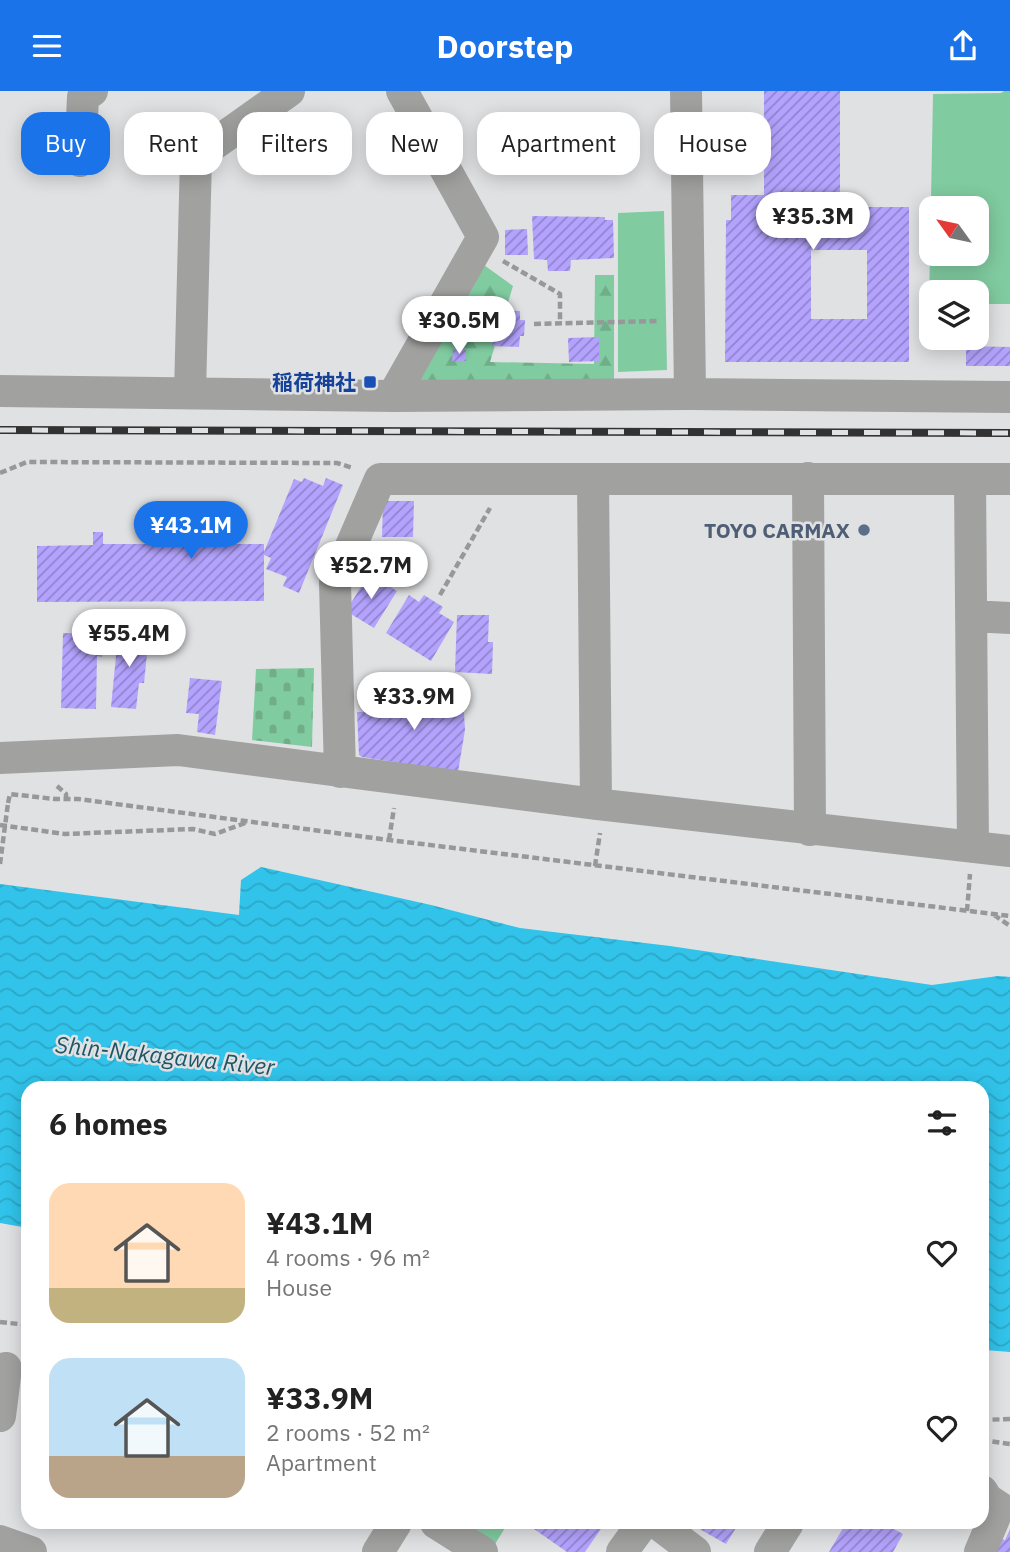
<!DOCTYPE html>
<meta charset="utf-8">
<style>
body{margin:0;font-family:"IBM Plex Sans","Noto Sans JP",sans-serif;background:#f6f6f6;color:#222;height:100vh;display:flex;flex-direction:column;font-size:26px;white-space:nowrap}
*{box-sizing:border-box;margin:0}
p{font-size:23px;color:#767676}
.icon{flex:none;width:38px;height:38px;fill:none;stroke:currentColor;stroke-width:2;stroke-linecap:round;stroke-linejoin:round}
.map{position:relative;flex:1;overflow:hidden}
.details{position:absolute;left:21px;top:990px;width:968px;height:448px;display:flex;flex-direction:column;background:#fff;border-radius:21px;box-shadow:0 4px 18px #0003}
.details>*{flex:none}
.banner{position:absolute;left:21px;top:21px;width:970px;height:63px;display:flex;gap:14px}
.needle{width:46px;rotate:303deg}
.buttons{position:absolute;left:919px;top:105px;display:grid;gap:14px}
.buttons a{display:grid;place-items:center;width:70px;height:70px;border-radius:14px;background:#fff;box-shadow:0 4px 18px #0003;font-size:35px}
.price{position:absolute;translate:-50% -60px;padding:0 16px;border-radius:24px;background:#fff;color:#222;font-size:23px;line-height:46px;filter:drop-shadow(0 2px 4px #0008)}
.price::after{content:'';position:absolute;left:50%;top:42px;width:21px;height:16px;margin-left:-10px;background:inherit;clip-path:polygon(0 0,100% 0,50% 100%)}
.price.active{background:#1a73e8;color:#fff}
ul{padding:0;list-style:none}
li{display:flex;align-items:center;gap:21px;height:175px;padding:0 28px}
li span{display:grid;place-items:center;flex:none;width:196px;height:140px;border-radius:21px;color:#555}
li>.icon{margin-inline-start:auto}
span .icon{width:84px;height:84px;fill:#fffc;stroke-width:1}
li b{font-size:30px}
h2{display:flex;justify-content:space-between;align-items:center;height:84px;padding:0 28px;font-size:30px}
.tag{padding:0 24px;border-radius:21px;background:#fff;box-shadow:0 4px 18px #0003;font-size:24px;line-height:63px}
.tag.active{background:#1a73e8;color:#fff}
header{display:flex;justify-content:space-between;align-items:center;height:91px;padding:0 28px;background:#1a73e8;color:#fff;font-size:32px;font-weight:700}
.map>svg:first-child{display:block}
.green{fill:#81cba0;fill-rule:evenodd}
.forest{fill:url(#forest-firs)}
.cemetery{fill:url(#cemetery-stones)}
.water{fill:url(#water-waves)}
.building{fill:url(#building-hatch);fill-rule:evenodd}
.lines{fill:none;stroke-linecap:round;stroke-linejoin:round}
.path{stroke:#98989a;stroke-width:4.5;stroke-dasharray:7 3.5;stroke-linecap:butt}
.minor{stroke:#a1a1a0;stroke-width:32}
.rail-casing{stroke:#323233;stroke-width:8}
.rail{stroke:#e0e1e3;stroke-width:5;stroke-dasharray:16;stroke-linecap:butt}
.path-bridge{stroke:#98989a;stroke-width:4.5;stroke-dasharray:7 3.5;stroke-linecap:butt}
.transit-dot{fill:#1a4fb4;stroke:#e0e1e3;stroke-width:2.5}
.service-dot{fill:#5c6f8a;stroke:#e0e1e3;stroke-width:2.5}
.labels{text-anchor:middle;dominant-baseline:central;stroke-width:5;stroke-linejoin:round;paint-order:stroke}
.transit-label{font-size:21px;font-weight:bold;fill:#164399;stroke:#e0e1e3;text-anchor:end}
.service-label{font-size:21px;font-weight:bold;fill:#4e5e75;stroke:#e0e1e3;text-anchor:end}
.water-label{font-size:23px;font-style:italic;fill:#1d5666;stroke:#e0e1e3}
</style>
<header><svg class="icon" aria-label="menu" viewBox="0 0 24 24"><path d="M4 6h16M4 12h16M4 18h16"/></svg>Doorstep<svg class="icon" aria-label="share" viewBox="0 0 24 24"><path d="M12 15V3M7 8l5-5 5 5M5 13v7h14v-7"/></svg></header>
<div class="map">
<svg width="1010" height="1461" viewBox="0 0 1010 1461">
<defs>
<pattern id="forest-firs" width="22" height="20" patternUnits="userSpaceOnUse" patternTransform="scale(1.75)"><rect width="22" height="20" fill="#81cba0"/><path d="M5 1l3.5 6h-7zM16 11l3.5 6h-7z" fill="#6fae89"/></pattern>
<pattern id="cemetery-stones" width="16" height="16" patternUnits="userSpaceOnUse" patternTransform="scale(1.75)"><rect width="16" height="16" fill="#81cba0"/><path d="M2 7V4a2 2 0 0 1 4 0v3zM10 15v-3a2 2 0 0 1 4 0v3z" fill="#6fae89"/></pattern>
<pattern id="water-waves" width="16" height="10" patternUnits="userSpaceOnUse" patternTransform="scale(1.75)"><rect width="16" height="10" fill="#31c3ea"/><path d="M0 5q4-4 8 0t8 0" fill="none" stroke="#2ba7c8"/></pattern>
<pattern id="building-hatch" width="6" height="6" patternUnits="userSpaceOnUse" patternTransform="scale(1.75)"><rect width="6" height="6" fill="#b4a3fe"/><path d="M-1 1l2-2M0 6l6-6M5 7l2-2" fill="none" stroke="#9184cd"/></pattern>
</defs>
<rect width="100%" height="100%" fill="#e0e1e3"/>
<path class="green" d="M1004,0H1010V213H977L976,201H931V213H929L933,3L1001,2ZM931,117H976V163H931Z
M664,120L667,279L618,281V122Z
M450,1432H508L492,1458Z"/>
<path class="forest" d="M477,169L513,195L490,271L594,273L595,184H614V297L401,300Z"/>
<path class="cemetery" d="M314,577L312,656L252,649L256,578Z"/>
<path class="water" d="M261,776L431,814L520,837L670,855L932,894L998,885L1010,886V1261L985,1259L982,1277V998H28V1137L0,1132V793L239,824L241,789Z"/>
<path class="building" d="M764,0H840V116H909V271H725L726,129H731V104H764ZM811,159H867V228H811Z
M532,125L605,126V129H613L614,167L571,169L570,180H548L547,169L534,168Z
M527,138L528,164H505V139Z
M495,219L520,220V229H525L524,245H520L519,256L492,255L493,246L463,244L464,226L495,228Z
M599,246V270L569,271L568,247Z
M966,255L1010,256V275H966Z
M453,259H466V270H452Z
M304,387L323,395L326,387L343,394L299,502L283,495L287,486L266,478L271,467L264,464V510L37,511V455L93,454V441H103V453H264V461L294,388L302,391Z
M383,410H414L413,446H382Z
M369,483L397,500L374,537L346,520Z
M409,504L419,511L424,504L443,516L439,522L454,531L431,570L386,542Z
M457,524H489L488,551H493L492,583L455,581Z
M124,541L149,543L144,592H139L136,618L111,616L118,545L124,546Z
M63,542L102,543V566L97,565L96,618L61,617Z
M190,587L222,590L215,644L197,641L199,623L186,622Z
M463,606L465,639L458,681L362,666L359,664L357,621H363V611Z
M538,1432H605L585,1461H567L534,1438Z
M689,1432H739L726,1453Z
M846,1432H883L903,1443L893,1461H829Z
M1010,1438V1461H996L1002,1448L1005,1449Z"/>
<g class="lines">
<path class="path" d="M503,170L560,203V232
M534,233L660,230
M0,382L27,371L337,372L353,377
M440,504L490,417
M57,695L66,703V707
M8,712L10,703L55,708H78L389,749L1010,825
M0,734L65,743L193,738L215,743L248,731
M389,749L394,717
M595,775L600,742
M967,820L970,783
M994,824L1010,835
M0,1231L28,1234
M982,1329L1010,1328
M982,1349L1010,1353"/>
<path class="minor" d="M686,0L690,303
M80,70L83,6L92,0
M0,300L393,305L690,303L1010,306
M190,302L196,66L289,0
M393,305L483,146L402,0
M808,387L810,739
M593,388L596,713
M970,388L973,756
M971,525L1010,527
M0,667L178,659L596,713L1010,760
M340,681L335,492L380,388H1010
M0,1325L6,1277
M436,1432L482,1461
M657,1432L695,1461
M0,1450L31,1461
M378,1461L396,1432
M622,1461L643,1432
M770,1461L788,1432
M980,1461L999,1416L987,1408L982,1400"/>
<defs>
<path id="rail" d="M0,339L1010,342"/>
</defs>
<use href="#rail" class="rail-casing"/>
<use href="#rail" class="rail"/>
<path class="path-bridge" d="M0,773L8,712"/>
</g>
<rect class="transit-dot" x="363" y="284" width="14" height="14" rx="3.5"/>
<circle class="service-dot" cx="864" cy="439" r="7"/>
<g class="labels">
<g class="transit-label">
<text x="356" y="291">稲荷神社</text>
</g>
<g class="service-label">
<text x="850" y="439">TOYO CARMAX</text>
</g>
<g class="water-label">
<text transform="translate(165 964) rotate(6)">Shin-Nakagawa River</text>
</g>
</g>
</svg>
<div class="buttons">
<a><svg class="needle" viewBox="-14 -14 28 28"><path d="M0-13l5 13h-10z" fill="#e53935"/><path d="M0 13l5-13h-10z" fill="#767676"/></svg></a>
<a><svg class="icon" aria-label="layers" viewBox="0 0 24 24"><path d="M12 4l9 5-9 5-9-5zM3 14l9 5 9-5"/></svg></a>
</div>
<b class="price" style="left:813px;top:161px">¥35.3M</b>
<b class="price" style="left:459px;top:265px">¥30.5M</b>
<b class="price active" style="left:191px;top:470px">¥43.1M</b>
<b class="price" style="left:371px;top:510px">¥52.7M</b>
<b class="price" style="left:129px;top:578px">¥55.4M</b>
<b class="price" style="left:414px;top:641px">¥33.9M</b>
<div class="banner">
<a class="tag active">Buy</a>
<a class="tag">Rent</a>
<a class="tag">Filters</a>
<a class="tag">New</a>
<a class="tag">Apartment</a>
<a class="tag">House</a>
</div>
<section class="details">
<h2>6 homes<svg class="icon" aria-label="filters" viewBox="0 0 24 24"><path d="M4 7h16M4 17h16"/><circle cx="9" cy="7" r="2"/><circle cx="15" cy="17" r="2"/></svg></h2>
<ul>
<li><span style="background:linear-gradient(#ffd9b3 75%,#c2b280 0)"><svg class="icon" aria-label="home" viewBox="0 0 24 24"><path d="M3 11l9-7 9 7M6 9v11h12V9"/></svg></span><div><b>¥43.1M</b><p>4 rooms · 96 m²</p><p>House</p></div><svg class="icon" aria-label="heart" viewBox="0 0 24 24"><path d="M12 20l-8-8c-3-5 5-10 8-4 3-6 11-1 8 4z"/></svg></li>
<li><span style="background:linear-gradient(#bfe0f5 70%,#b9a48a 0)"><svg class="icon" aria-label="home" viewBox="0 0 24 24"><path d="M3 11l9-7 9 7M6 9v11h12V9"/></svg></span><div><b>¥33.9M</b><p>2 rooms · 52 m²</p><p>Apartment</p></div><svg class="icon" aria-label="heart" viewBox="0 0 24 24"><path d="M12 20l-8-8c-3-5 5-10 8-4 3-6 11-1 8 4z"/></svg></li>
</ul>
</section>
</div>
